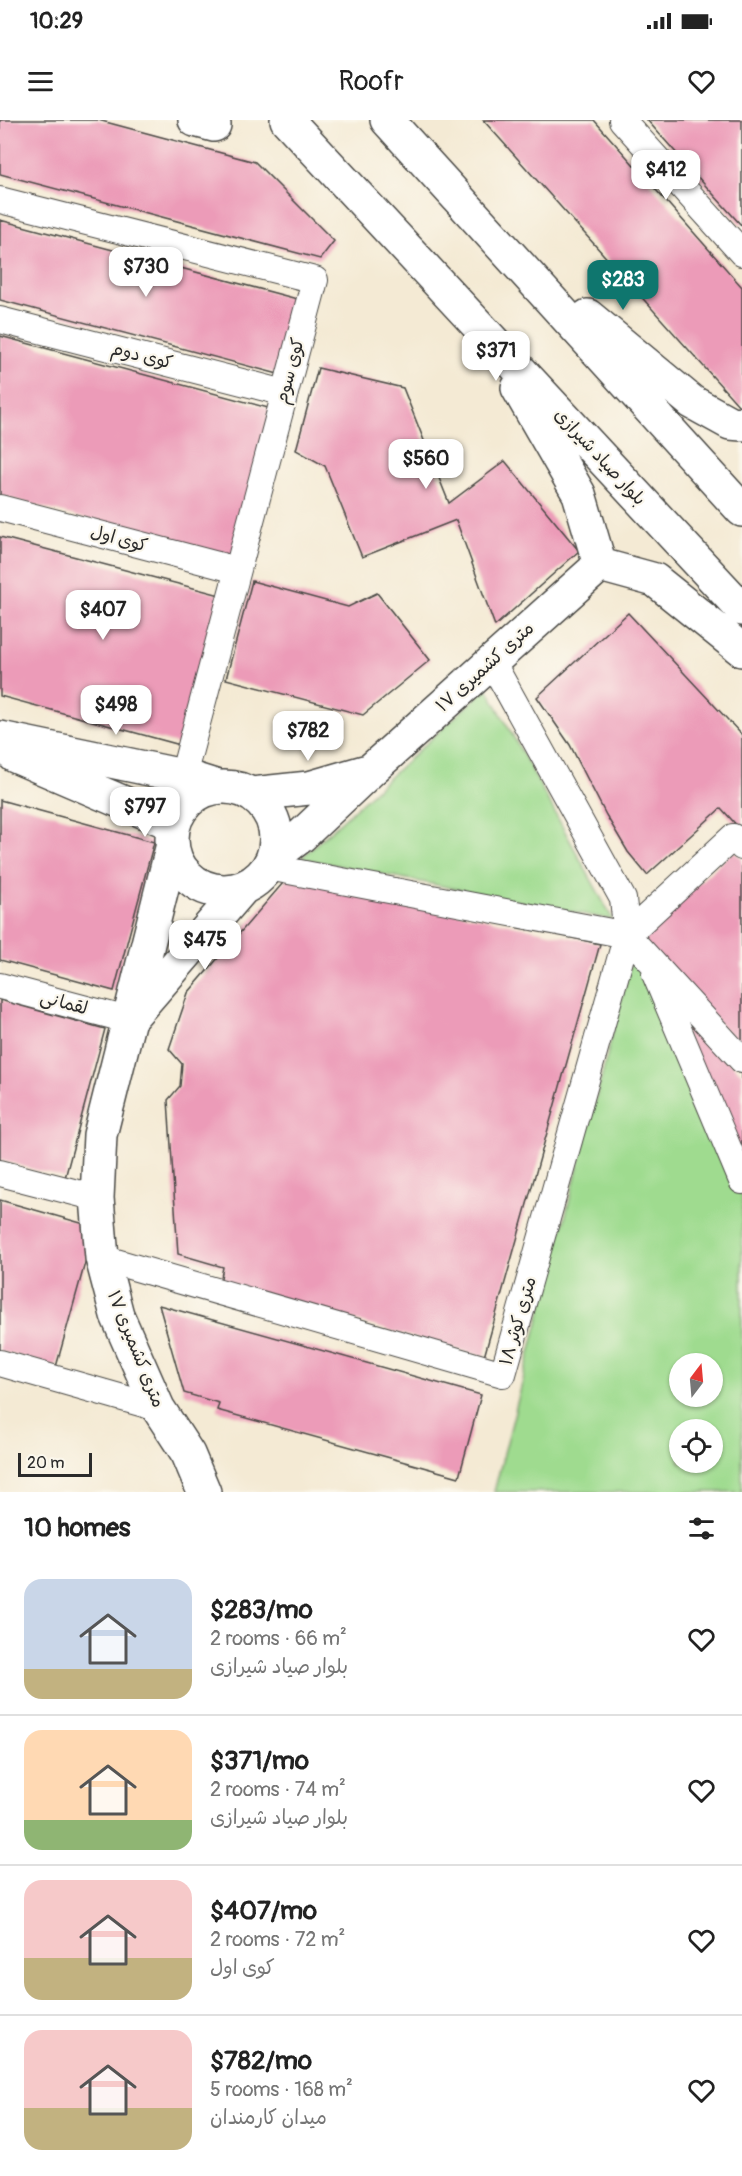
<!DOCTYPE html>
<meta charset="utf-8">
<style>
body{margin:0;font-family:Pangolin,"Playpen Sans Arabic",sans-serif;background:#f6f6f6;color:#222;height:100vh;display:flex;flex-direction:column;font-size:22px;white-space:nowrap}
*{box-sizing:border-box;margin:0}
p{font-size:20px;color:#767676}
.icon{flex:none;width:33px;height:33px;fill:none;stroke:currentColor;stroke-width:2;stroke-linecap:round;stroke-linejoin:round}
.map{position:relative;height:1372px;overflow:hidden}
.sheet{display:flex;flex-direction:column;background:#fff;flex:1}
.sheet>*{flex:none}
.needle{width:39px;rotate:16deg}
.fabs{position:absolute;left:669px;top:1233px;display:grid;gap:12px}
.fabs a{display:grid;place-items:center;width:54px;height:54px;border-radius:50%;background:#fff;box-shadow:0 2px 4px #0004;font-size:30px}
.scale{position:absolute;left:18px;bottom:15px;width:74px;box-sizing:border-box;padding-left:6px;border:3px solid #2b2b2b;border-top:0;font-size:16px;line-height:21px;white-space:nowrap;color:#2b2b2b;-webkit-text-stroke:4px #fbf7ec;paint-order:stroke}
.price{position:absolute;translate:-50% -51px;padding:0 14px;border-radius:12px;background:#fff;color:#222;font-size:20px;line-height:39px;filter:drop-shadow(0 2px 3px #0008)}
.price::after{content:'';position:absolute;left:50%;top:36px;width:18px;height:14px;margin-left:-9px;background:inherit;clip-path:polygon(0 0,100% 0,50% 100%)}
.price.active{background:#0f766e;color:#fff}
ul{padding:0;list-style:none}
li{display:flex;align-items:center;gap:18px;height:150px;padding:0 24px}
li+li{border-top:2px solid #e0e0e0}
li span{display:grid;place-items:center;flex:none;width:168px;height:120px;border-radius:18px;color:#555}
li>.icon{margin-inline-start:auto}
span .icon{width:72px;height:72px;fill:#fffc;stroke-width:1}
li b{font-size:26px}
h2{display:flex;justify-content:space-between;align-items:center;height:72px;padding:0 24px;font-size:26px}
.status{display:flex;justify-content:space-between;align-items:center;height:42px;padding:0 30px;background:#fff;direction:ltr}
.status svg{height:16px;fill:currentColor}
header{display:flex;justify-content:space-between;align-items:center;height:78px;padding:0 24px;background:#fff;font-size:27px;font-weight:600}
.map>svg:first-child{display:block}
.green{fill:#9fdb8f;stroke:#65835d;stroke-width:1.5;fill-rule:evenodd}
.building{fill:#ec9bb8}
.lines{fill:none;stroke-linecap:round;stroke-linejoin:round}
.street-casing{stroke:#494844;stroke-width:28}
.secondary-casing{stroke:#494844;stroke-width:36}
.street{stroke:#fff;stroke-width:26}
.secondary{stroke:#fff;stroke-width:33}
.labels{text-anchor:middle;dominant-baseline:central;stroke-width:4.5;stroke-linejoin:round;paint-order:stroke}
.street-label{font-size:18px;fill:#2b2b2b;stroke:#fbf7ec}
</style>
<div class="status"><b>10:29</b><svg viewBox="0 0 49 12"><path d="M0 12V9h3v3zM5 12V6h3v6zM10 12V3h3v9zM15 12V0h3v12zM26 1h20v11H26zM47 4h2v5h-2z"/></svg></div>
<header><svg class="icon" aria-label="menu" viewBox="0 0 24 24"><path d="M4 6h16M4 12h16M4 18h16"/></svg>Roofr<svg class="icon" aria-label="heart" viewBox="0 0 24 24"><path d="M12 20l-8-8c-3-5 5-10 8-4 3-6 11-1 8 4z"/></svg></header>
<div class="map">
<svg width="742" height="1372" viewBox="0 0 742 1372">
<rect width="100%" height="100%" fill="#fbf7ec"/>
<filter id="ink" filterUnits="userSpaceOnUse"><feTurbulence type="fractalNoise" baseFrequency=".0167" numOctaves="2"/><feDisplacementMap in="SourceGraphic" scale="12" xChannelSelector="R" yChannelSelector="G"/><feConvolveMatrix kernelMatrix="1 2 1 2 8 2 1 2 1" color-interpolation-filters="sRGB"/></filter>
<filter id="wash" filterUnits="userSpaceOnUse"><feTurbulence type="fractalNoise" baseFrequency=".008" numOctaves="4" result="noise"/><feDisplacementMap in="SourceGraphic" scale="24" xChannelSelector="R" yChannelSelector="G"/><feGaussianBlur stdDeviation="1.35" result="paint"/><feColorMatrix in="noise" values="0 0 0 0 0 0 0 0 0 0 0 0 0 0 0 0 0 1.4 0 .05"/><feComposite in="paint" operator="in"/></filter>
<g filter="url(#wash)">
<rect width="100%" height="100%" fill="#f4ead4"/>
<path class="green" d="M487,568L613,800L301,738Z
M632,839L652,862L742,1078V1372H494ZM680,1244H712V1276H680ZM680,1310H712V1342H680Z"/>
<g id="blocks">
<path class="building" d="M0,0H98L255,42L334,121L320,139L0,54Z
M483,0H594L742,167V283L739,286Z
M647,0H742V106L695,54Z
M0,100L301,180L282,255L0,180Z
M0,216L272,289L233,438L0,376Z
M318,248L403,268L449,383L505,341L579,431L495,506L456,400L362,437L325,346L296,330Z
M0,417L224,476L184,626L0,576Z
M252,461L348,487L377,473L430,540L363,595L226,559Z
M628,493L742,615V711L721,688L647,755L628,732L606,695L570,625L537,577Z
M0,680L154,722L114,871L0,840Z
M734,731L742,739V928L639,817Z
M289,756L600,824L484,1237L220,1163L223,1147L178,1134L168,980L180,966L182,944L169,929L188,873Z
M0,880L105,909L65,1058L0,1040Z
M670,881L742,954V1042Z
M0,1080L95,1107L56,1247L0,1231Z
M159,1185L481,1275L459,1357L217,1290L219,1283L184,1273Z"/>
</g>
</g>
<g filter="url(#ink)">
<use href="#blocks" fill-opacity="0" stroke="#494844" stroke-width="1.5"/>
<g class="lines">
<defs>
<path id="street" d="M622,0L742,133
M0,80L315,160L183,656
M0,200L285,273
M0,388L237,450
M492,542L623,779L627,815L742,940
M268,747L627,815
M627,815L733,717L742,727
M655,854L742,1061
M0,866L128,900
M0,1053L97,1078
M102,1138L503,1254L627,815
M0,1243L158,1288"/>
<path id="secondary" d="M195,0L214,5
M287,0L742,489
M387,0L742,390
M588,196L692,282L730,303L742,304
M518,268L579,374L600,445
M600,445L655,460L742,530
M0,618L183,656L218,667
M15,636L173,704
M172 719a52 52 0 1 1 104 0a52 52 0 1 1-104 0Z
M252,674L309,668L364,652
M172,728L100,1015L97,1078L102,1138L117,1195L158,1288L188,1334L204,1372
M273,737L301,716L371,650L600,445
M133,895L243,768"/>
</defs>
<use href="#street" class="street-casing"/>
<use href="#secondary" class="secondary-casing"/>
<use href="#street" class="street"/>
<use href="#secondary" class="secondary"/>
</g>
</g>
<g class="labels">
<g class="street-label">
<text transform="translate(142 236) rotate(14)">کوی دوم</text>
<text transform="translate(290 251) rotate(-75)">کوی سوم</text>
<text transform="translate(600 337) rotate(47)">بلوار صیاد شیرازی</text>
<text transform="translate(119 419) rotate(15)">کوی اول</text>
<text transform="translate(485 547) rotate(-42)">۱۷ متری کشمیری</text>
<text transform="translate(64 883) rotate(15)">لقمانی</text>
<text transform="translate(518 1201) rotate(-74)">۱۸ متری کوثر</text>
<text transform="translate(136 1229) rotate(68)">۱۷ متری کشمیری</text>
</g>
</g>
</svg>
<div class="fabs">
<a><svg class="needle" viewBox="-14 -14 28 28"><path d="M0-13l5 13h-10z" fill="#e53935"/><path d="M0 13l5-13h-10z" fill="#767676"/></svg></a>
<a><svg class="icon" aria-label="locate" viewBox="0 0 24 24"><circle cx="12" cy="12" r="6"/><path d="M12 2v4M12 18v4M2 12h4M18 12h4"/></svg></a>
</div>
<div class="scale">20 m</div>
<b class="price" style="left:666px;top:81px">$412</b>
<b class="price" style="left:146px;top:178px">$730</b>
<b class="price active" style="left:623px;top:191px">$283</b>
<b class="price" style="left:496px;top:262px">$371</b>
<b class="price" style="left:426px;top:370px">$560</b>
<b class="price" style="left:103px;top:521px">$407</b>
<b class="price" style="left:116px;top:616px">$498</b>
<b class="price" style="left:308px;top:642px">$782</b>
<b class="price" style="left:145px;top:718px">$797</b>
<b class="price" style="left:205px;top:851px">$475</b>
</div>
<section class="sheet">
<h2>10 homes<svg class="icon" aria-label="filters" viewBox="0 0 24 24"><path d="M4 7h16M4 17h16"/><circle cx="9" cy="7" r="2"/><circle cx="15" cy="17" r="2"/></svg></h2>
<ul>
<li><span style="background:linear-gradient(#c9d6e8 75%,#c2b280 0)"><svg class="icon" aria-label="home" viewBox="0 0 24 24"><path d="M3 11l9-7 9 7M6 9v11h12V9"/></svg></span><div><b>$283/mo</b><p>2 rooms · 66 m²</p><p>بلوار صیاد شیرازی</p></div><svg class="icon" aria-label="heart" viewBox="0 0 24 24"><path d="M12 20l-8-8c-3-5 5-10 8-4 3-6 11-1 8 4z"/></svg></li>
<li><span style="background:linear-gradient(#ffd9b3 75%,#8fb573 0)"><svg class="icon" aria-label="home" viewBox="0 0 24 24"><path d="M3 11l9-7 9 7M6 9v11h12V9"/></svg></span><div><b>$371/mo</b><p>2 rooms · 74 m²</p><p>بلوار صیاد شیرازی</p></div><svg class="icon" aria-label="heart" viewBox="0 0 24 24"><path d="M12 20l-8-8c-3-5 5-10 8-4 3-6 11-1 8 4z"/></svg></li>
<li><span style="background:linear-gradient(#f6c9c9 65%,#c2b280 0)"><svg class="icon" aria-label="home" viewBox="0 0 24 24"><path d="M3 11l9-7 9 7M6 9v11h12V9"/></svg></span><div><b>$407/mo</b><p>2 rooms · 72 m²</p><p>کوی اول</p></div><svg class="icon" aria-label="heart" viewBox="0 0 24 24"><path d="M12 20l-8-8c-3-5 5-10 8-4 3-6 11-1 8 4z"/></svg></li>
<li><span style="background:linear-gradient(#f6c9c9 65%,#c2b280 0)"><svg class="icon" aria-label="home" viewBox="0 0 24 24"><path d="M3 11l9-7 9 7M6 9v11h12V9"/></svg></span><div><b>$782/mo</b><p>5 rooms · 168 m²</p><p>میدان کارمندان</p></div><svg class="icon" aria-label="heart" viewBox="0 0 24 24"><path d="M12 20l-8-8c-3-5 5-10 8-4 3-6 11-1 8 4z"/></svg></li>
</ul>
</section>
